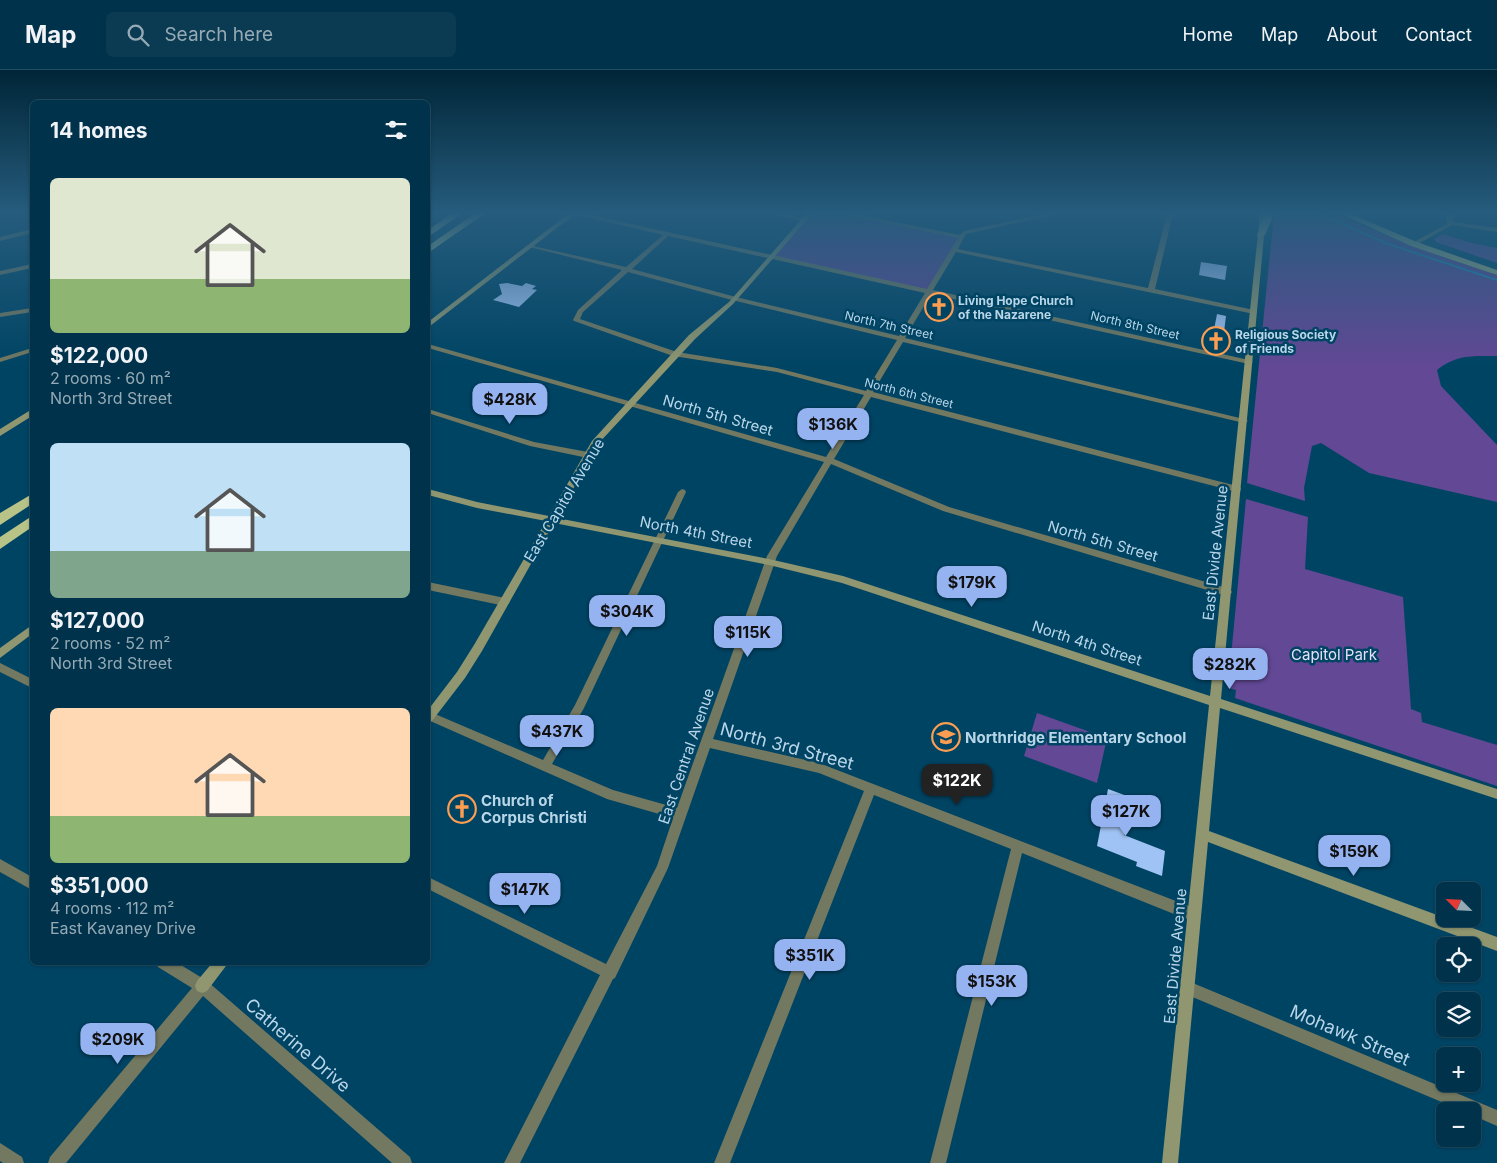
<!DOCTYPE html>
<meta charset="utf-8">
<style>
body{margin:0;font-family:Inter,sans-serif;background:#0a3b52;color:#f1f3f6;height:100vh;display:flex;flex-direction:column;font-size:19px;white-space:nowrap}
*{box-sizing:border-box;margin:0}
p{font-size:16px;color:#95aab5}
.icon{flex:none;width:28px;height:28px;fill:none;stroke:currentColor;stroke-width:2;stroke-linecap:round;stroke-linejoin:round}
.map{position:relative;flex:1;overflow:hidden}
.details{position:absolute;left:30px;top:30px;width:400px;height:865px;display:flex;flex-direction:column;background:#00334b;border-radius:8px;box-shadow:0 1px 4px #0004,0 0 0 1px #224e63}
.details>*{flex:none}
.needle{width:32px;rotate:294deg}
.fabs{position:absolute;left:1436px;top:812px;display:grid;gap:10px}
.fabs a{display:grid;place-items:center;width:45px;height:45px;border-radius:8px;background:#00334b;box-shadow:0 1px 4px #0004,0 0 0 1px #224e63;font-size:25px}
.price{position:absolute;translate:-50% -42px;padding:0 11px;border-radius:10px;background:#95b2f1;color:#111;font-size:16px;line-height:32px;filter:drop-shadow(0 1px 2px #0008)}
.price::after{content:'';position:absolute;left:50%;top:30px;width:15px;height:11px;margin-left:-8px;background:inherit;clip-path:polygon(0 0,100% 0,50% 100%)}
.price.on{background:#222;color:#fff}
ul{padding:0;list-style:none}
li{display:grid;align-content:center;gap:10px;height:265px;padding:0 20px}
li span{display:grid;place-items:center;height:155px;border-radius:8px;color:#555}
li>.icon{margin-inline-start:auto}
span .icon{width:90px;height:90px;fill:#fffc;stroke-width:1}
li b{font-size:21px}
h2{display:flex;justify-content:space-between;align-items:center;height:60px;padding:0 20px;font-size:21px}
header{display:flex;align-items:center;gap:30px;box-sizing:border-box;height:70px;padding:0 25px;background:#00334b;border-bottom:1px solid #224e63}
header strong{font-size:24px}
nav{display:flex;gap:28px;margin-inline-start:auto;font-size:18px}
.search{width:350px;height:45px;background:#0a3b52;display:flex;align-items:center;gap:12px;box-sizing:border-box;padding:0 18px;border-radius:8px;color:#95aab5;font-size:19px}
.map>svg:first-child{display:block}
.green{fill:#624895}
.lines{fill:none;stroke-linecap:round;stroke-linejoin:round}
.stream{stroke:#2784b6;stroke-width:2}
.building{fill:#a0c3f5}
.street{fill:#737860;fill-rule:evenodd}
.secondary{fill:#8f9670;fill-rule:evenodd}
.primary{fill:#a5ae7d;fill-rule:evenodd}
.highway{fill:#b8c388;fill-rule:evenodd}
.labels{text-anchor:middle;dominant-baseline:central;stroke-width:5;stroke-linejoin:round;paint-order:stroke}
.far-poi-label{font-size:12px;font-weight:bold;fill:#b9d6e9;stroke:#004464;text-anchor:start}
.far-street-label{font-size:12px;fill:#b9d6e9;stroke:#004464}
.street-label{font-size:15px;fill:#b9d6e9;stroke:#004464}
.park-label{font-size:15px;fill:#e6e0f9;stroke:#004464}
.poi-label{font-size:15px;font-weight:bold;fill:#b9d6e9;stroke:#004464;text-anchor:start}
.near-street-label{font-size:18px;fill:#b9d6e9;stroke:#004464}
</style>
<header>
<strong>Map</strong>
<div class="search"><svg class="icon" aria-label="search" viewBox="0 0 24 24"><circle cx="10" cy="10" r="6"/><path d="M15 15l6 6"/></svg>Search here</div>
<nav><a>Home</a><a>Map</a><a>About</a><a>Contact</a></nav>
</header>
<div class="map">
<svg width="1497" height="1093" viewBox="0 0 1497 1093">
<rect width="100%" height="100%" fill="#004464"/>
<path class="green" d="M809,144H845L961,167L929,222L772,187Z
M1274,144H1337L1407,174L1497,205V286C1473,286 1457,284 1437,300L1441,316L1497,375V432L1369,403L1321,373L1312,376L1304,418L1305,431L1247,413Z
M1443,164L1472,173L1497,178V193L1436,172L1434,169Z
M1246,429L1308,447L1305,499L1403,527L1411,639L1421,643L1422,652L1497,675V716L1235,628L1236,620L1228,618Z
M1037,643L1107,668L1097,713L1024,686Z"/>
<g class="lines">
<path class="stream" d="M1320,144L1388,174L1497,210"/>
</g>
<path class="building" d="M1201,192L1227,196L1225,210L1199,205Z
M507,213L522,216L526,213L536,216L532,219L537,220L519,237L493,230L502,224L499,214Z
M936,231L948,234L942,246L929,243Z
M1217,244L1226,246L1222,278L1208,275L1209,264L1213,265Z
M1108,719L1127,726L1122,753L1126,754L1124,765L1165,781L1162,806L1136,796L1137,792L1097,776Z"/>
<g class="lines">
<path class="street" d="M574,144H586L927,219L958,168L842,144H855L960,165L964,161L1044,144H1057L966,164L958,179L1148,218L1167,144H1173L1155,219L1254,240L1257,242L1254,244L956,182L933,220L1249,290L1253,292L1249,294L931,224L905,268L1244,349L1248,351L1244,353L903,272L873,322L1237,416L1240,417L1241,419L1240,421L1237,422L871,327L834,389L949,437L1230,519L1232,522L1230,525L1227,526L943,441L831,394L777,486L713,669L819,693L1194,838L1199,840L1201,845L1199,850L1194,852L1022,783L946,1093H930L1011,779L874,725L730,1093H714L864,721L819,703L710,678L668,798L615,908L613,909L520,1093H504L600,905L428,819V807L606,894L657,796L673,748L607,729L428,650V641L543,690L575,635L678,422L682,419L685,420L686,422L584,638L552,694L613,720L677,738L767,486L824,392L428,278V274L826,387L864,325L777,302L673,286L574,251L573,250L578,240L622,200L529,177V175L626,197L663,165ZM668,166L925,223L899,266L736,227L632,199ZM628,202L732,230L897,270L866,321L777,298L677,282L580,249L583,242Z
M774,144H786L807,150L804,152Z
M1446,144H1452L1454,152L1497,158V162L1452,155L1416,175H1412V173L1447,154Z
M32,159V163L0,171V167Z
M32,194V198L0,205V201Z
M32,238V242L0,247V243Z
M32,278V282L0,292V288Z
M428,339L534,372L588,382L592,385L588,388L530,376L428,343Z
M428,512L505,528L510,532L505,536L428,520Z
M0,593L32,609V618L0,602Z
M0,789L32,807V820L0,802Z
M156,892H176L207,911L410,1087L412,1093H392L203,926L66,1093H48L50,1087L192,918L158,897Z
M1188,911L1497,1040V1056L1472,1045V1041H1463L1183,923L1181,918L1183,913Z
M0,1073L22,1087L24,1093H3L0,1091Z"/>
<path class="secondary" d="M568,144H575L430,256L428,257V252Z
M806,144H812L733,234L695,269L598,374L557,448L769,489L843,506L1210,626L1260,144H1266L1221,629L1497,719V729L1220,638L1209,761L1497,867V881L1208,772L1178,1093H1162L1209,635L842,513L769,495L554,453L482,581L465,608L432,651L428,652V640L457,602L474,575L546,451L477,438L428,425V419L477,432L549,446L592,371L689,265L729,232Z
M29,341H32V346L0,366V359Z
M32,555V564L0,588V578Z
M213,892H229L207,921L202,923L197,921L195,916L197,911Z"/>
<path class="primary" d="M1266,144H1274L1265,165L1258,167L1257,165Z
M1341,144H1351L1417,172L1497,200V205L1411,176Z"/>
<path class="highway" d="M451,144H461L428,167V160Z
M474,144H484L428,183V176Z
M32,424V434L0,455V443Z
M32,446V457L0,479V467Z"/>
</g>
<linearGradient id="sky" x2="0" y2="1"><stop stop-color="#002537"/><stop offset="0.48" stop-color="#265c7d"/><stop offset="1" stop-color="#265c7d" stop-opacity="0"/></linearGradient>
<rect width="1497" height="297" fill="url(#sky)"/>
<defs>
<symbol id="church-ring" viewBox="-11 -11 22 22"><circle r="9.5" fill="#004464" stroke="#fc9d52" stroke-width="1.5"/><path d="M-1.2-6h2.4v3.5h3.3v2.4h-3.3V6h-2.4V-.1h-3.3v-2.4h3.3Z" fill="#fc9d52"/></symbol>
<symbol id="school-ring" viewBox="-11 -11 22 22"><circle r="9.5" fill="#004464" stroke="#fc9d52" stroke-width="1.5"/><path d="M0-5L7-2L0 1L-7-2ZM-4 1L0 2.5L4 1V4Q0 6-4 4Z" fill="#fc9d52"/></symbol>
</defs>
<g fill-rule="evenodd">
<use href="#church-ring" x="923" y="221" width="32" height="32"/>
<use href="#church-ring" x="1200" y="255" width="32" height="32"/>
<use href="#school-ring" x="930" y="651" width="32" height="32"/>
<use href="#church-ring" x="446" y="723" width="32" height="32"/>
</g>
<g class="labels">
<g class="far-poi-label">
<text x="958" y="230">Living Hope Church<tspan x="958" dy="14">of the Nazarene</tspan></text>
<text x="1235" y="264">Religious Society<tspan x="1235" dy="14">of Friends</tspan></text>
</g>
<g class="far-street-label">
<text transform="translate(889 255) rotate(13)">North 7th Street</text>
<text transform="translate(1135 255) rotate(13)">North 8th Street</text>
<text transform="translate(909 323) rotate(14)">North 6th Street</text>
</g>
<g class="street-label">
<text transform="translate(718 345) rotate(16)">North 5th Street</text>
<text transform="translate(564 430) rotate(-59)">East Capitol Avenue</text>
<text transform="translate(696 462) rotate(11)">North 4th Street</text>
<text transform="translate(1103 471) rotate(16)">North 5th Street</text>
<text transform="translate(1215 483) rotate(-84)">East Divide Avenue</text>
<text transform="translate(1087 573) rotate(18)">North 4th Street</text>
<text transform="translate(686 686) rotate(-71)">East Central Avenue</text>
<text transform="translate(1175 886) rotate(-85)">East Divide Avenue</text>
</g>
<g class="park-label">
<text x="1334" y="584">Capitol Park</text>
</g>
<g class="poi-label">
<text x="965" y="667">Northridge Elementary School</text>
<text x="481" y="730">Church of<tspan x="481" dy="17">Corpus Christi</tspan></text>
</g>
<g class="near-street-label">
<text transform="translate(787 676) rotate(15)">North 3rd Street</text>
<text transform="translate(1350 965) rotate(23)">Mohawk Street</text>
<text transform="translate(298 975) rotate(41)">Catherine Drive</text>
</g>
</g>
</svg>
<div class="fabs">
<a><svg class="needle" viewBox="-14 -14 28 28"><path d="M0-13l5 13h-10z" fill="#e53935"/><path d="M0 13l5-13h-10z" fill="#95aab5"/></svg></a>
<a><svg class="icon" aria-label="locate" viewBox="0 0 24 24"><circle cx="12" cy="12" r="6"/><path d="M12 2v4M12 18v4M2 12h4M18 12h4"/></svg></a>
<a><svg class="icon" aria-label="layers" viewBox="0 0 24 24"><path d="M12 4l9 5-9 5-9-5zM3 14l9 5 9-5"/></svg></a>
<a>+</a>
<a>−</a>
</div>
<b class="price" style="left:510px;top:355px">$428K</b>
<b class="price" style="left:833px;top:380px">$136K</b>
<b class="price" style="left:972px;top:538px">$179K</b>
<b class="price" style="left:627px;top:567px">$304K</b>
<b class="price" style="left:748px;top:588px">$115K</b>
<b class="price" style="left:1230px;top:620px">$282K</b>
<b class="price" style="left:557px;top:687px">$437K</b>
<b class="price on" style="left:957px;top:736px">$122K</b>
<b class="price" style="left:1126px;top:767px">$127K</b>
<b class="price" style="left:1354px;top:807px">$159K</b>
<b class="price" style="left:525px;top:845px">$147K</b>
<b class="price" style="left:810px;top:911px">$351K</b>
<b class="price" style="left:992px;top:937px">$153K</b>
<b class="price" style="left:118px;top:995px">$209K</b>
<section class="details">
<h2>14 homes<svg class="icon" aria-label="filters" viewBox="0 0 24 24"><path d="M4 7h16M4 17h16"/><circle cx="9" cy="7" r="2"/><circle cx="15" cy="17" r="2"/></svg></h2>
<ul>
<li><span style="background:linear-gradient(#dfe7d0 65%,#8fb573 0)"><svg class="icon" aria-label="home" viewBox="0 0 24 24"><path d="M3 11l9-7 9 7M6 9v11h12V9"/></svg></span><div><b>$122,000</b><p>2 rooms · 60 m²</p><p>North 3rd Street</p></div></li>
<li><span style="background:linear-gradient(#bfe0f5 70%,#7fa58c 0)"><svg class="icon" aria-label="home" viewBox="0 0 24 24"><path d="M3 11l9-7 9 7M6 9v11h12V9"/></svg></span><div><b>$127,000</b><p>2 rooms · 52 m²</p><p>North 3rd Street</p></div></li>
<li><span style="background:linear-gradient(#ffd9b3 70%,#8fb573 0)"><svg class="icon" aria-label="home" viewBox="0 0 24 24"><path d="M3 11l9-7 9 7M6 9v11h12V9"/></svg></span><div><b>$351,000</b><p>4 rooms · 112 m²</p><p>East Kavaney Drive</p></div></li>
</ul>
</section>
</div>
